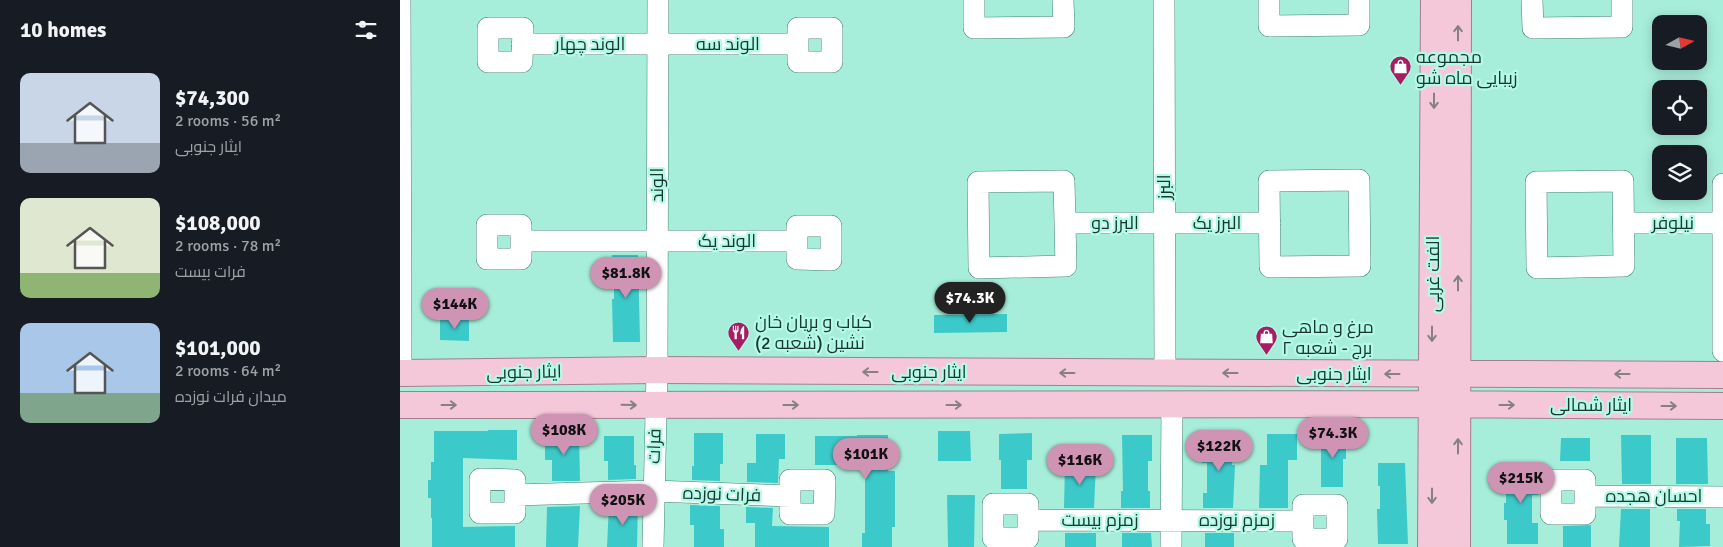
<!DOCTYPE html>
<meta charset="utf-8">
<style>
body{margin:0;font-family:Signika,Cairo,sans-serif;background:#20242c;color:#f1f3f6;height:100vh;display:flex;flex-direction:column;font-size:19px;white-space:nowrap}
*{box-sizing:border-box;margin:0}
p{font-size:16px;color:#9ea1a6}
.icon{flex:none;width:28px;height:28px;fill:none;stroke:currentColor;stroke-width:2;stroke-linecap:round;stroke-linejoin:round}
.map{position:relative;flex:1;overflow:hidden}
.drawer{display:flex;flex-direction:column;background:#171b24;width:400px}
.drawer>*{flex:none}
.needle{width:32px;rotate:82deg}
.fabs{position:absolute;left:1252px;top:15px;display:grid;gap:10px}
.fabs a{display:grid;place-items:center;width:55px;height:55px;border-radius:10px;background:#171b24;box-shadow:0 2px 12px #0003;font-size:25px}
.price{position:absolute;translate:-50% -42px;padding:0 11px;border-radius:18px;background:#cf93b4;color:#111;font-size:16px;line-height:32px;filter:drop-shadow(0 1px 2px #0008)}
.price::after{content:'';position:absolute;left:50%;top:30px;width:15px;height:11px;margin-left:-8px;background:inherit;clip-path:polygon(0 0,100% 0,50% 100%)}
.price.on{background:#222;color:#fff}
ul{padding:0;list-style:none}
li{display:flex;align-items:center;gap:15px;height:125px;padding:0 20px}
li span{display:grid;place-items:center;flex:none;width:140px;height:100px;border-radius:10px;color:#555}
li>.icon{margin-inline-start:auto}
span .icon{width:60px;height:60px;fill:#fffc;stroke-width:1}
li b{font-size:21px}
h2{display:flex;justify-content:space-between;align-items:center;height:60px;padding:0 20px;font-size:21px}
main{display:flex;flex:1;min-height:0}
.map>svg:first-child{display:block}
.building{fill:#3cc9ca}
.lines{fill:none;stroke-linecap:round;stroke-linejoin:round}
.minor-casing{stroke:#408574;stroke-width:22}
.major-casing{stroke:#a37e8d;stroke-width:28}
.minor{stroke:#fff;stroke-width:21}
.major{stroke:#f4c8d9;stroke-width:26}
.oneway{stroke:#867f84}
.labels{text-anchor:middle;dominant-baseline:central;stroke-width:4.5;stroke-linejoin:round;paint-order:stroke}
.street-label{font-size:18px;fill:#19362f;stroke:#b4fbe7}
.poi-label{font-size:18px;fill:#19362f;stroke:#b4fbe7;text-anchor:start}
</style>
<main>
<section class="drawer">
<h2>10 homes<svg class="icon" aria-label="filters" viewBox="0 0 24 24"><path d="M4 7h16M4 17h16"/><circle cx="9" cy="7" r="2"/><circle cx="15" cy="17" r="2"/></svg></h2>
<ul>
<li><span style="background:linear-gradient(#c9d6e8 70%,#9aa5b1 0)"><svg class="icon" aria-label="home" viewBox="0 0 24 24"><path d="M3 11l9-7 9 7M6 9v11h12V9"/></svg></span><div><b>$74,300</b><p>2 rooms · 56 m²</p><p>ایثار جنوبی</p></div></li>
<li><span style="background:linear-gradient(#dfe7d0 75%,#8fb573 0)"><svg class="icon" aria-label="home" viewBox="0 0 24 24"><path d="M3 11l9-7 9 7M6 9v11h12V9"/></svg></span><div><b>$108,000</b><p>2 rooms · 78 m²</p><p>فرات بیست</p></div></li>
<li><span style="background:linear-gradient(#a9c7e8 70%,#7fa58c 0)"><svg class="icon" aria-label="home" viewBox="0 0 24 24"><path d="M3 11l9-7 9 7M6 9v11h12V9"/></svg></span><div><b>$101,000</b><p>2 rooms · 64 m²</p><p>میدان فرات نوزده</p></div></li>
</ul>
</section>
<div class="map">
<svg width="1323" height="547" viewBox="0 0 1323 547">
<rect width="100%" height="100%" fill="#a7eeda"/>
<path class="building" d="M212,255H238L240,342H213L212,299H214V275H212Z
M607,314V332L534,333V315Z
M40,319H69V341L40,340Z
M88,430H117V460L63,458V527L115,526V547H32V518H31V498H28V480H31V462H34V431H88Z
M538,431H570L571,461H538Z
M145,433H179L180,481H152V460H145Z
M294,433H323V464H320V481L292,480V466H294Z
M632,433V460H627V489H601V460H599V434Z
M946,433V459H943V487H921V434Z
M356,434H385V459H379L378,483L347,482V463H356Z
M867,434H897V460H888V508H859L860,465H867Z
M457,435H488V471H495V527H492V547H462V533H465V465H415V436H457Z
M722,435H752V461H748V491H750V508H721V491H723Z
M1221,435H1251V484H1222Z
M204,436H234V465H236V479L208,480V461H204Z
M802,437H832V465H835L833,508H803V493H807V463H802Z
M1161,438H1190V461H1160Z
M1276,438H1307L1308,484H1276Z
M978,463H1005L1008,544H978L977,509H980V486H978Z
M1106,463H1134V480H1139L1138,495H1132V523H1138V544H1107V520H1104V503H1106Z
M665,464H696L694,508H664Z
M547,495H575L574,547H548Z
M238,504L237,547H207L209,505Z
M290,505L320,506V529H324V547H294V525H290Z
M180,506L178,547H146L147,507Z
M346,507L373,508L372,526L429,527V547H355V523H346Z
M1221,509H1250V547H1219Z
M1277,509H1306V524H1310V546L1279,547L1280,521H1277Z
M1191,525V547H1163V526Z
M665,533H696V547H665Z
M722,533H751L752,547H722Z
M805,533H834V547H805Z"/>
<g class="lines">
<defs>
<path id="minor" d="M0,0L1,373
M574,0V28L664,27L663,0
M764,0L765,373
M869,0V26L959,25V0
M1132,0L1133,28L1222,27V0
M88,28H123L122,62H88Z
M398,28H432V62H398Z
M122,44H398
M959,180L960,266L870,267L869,181Z
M664,181L666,266L579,268L578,182Z
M1223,181L1224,266L1137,268L1136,182Z
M1323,184V351
M665,223H870
M1224,223H1323
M87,225H121V259H87Z
M397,226H431V260L397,259Z
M121,241H397
M80,479L115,480V513H80Z
M390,480H425L424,514H390Z
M1151,480H1185V514H1151Z
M115,495L253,491L390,496
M1185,496L1323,497
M593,504H628V538H593Z
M903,505H937V539H903Z
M628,520L903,521
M253,547L257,370L258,0
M771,547L772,405"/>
<path id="major" d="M0,373L257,370L1323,375
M0,405L1032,404L1323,406
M1031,547L1034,0
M1057,547L1058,0"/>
</defs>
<use href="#minor" class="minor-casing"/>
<use href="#major" class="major-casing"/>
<use href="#minor" class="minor"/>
<use href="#major" class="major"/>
</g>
<defs><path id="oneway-shaft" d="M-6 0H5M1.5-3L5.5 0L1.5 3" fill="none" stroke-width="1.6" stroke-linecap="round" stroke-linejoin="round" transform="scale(1.25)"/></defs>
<g class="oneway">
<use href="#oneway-shaft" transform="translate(1058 33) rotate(-90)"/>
<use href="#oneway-shaft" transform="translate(1034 101) rotate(90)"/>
<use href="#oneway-shaft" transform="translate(1058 283) rotate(-90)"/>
<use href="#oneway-shaft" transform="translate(1032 334) rotate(90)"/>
<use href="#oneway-shaft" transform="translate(470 372) rotate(-180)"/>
<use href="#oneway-shaft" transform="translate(667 373) rotate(-180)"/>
<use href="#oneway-shaft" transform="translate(830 373) rotate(-180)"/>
<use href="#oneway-shaft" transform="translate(992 374) rotate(-180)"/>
<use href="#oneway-shaft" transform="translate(1222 374) rotate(-180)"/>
<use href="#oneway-shaft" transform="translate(49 405)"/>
<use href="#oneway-shaft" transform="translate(229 405) rotate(1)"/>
<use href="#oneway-shaft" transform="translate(391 405)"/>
<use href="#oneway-shaft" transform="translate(554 405)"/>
<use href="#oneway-shaft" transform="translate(1107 405)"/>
<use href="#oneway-shaft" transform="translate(1269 406)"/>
<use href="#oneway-shaft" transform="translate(1058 446) rotate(-90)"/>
<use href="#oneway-shaft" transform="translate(1032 496) rotate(90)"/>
</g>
<defs>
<symbol id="shop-pin" viewBox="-11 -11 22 30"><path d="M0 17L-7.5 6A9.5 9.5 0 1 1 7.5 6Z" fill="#a61d64" stroke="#b4fbe7"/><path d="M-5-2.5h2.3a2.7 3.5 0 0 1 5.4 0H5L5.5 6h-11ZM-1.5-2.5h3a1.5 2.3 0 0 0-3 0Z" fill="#fff"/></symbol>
<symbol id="restaurant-pin" viewBox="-11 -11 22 30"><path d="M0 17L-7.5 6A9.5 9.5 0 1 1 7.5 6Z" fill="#a61d64" stroke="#b4fbe7"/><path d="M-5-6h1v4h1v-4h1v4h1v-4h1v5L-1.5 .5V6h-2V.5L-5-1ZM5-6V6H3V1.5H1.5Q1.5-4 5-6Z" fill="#fff"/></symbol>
</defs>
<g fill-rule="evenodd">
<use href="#shop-pin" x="988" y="54" width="25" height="34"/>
<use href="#restaurant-pin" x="326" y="320" width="25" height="34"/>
<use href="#shop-pin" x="854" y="324" width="25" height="34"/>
</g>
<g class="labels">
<g class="street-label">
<text x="190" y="44">الوند چهار</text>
<text x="328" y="44">الوند سه</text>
<text transform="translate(257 185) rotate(-90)">الوند</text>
<text transform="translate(764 187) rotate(-90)">البرز</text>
<text x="715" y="223">البرز دو</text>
<text x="817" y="223">البرز یک</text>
<text x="1273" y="223">نیلوفر</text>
<text x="327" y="241">الوند یک</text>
<text transform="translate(1033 274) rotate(-90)">الفت غربی</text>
<text transform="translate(124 372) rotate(-1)">ایثار جنوبی</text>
<text x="529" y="372">ایثار جنوبی</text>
<text x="934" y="374">ایثار جنوبی</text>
<text x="1191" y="405">ایثار شمالی</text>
<text transform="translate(254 446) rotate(-88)">فرات</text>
<text transform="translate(322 494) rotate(2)">فرات نوزده</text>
<text x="1254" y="496">احسان هجده</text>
<text x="700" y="520">زمزم بیست</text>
<text x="837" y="520">زمزم نوزده</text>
</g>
<g class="poi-label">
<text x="1016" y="57">مجموعه<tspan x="1016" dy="21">زیبایی ماه شو</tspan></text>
<text x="355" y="322">کباب و بریان خان<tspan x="355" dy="21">نشین (شعبه 2)</tspan></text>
<text x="882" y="327">مرغ و ماهی<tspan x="882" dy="21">برج - شعبه ۲</tspan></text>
</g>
</g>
</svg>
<div class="fabs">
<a><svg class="needle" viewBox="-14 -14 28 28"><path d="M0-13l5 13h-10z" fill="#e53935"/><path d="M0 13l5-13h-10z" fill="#9ea1a6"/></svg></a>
<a><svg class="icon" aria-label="locate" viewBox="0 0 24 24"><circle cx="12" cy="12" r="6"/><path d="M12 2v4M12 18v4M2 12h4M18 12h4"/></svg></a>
<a><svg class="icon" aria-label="layers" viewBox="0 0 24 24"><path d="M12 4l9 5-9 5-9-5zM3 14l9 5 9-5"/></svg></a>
</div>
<b class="price" style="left:226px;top:299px">$81.8K</b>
<b class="price on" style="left:570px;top:324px">$74.3K</b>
<b class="price" style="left:55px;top:330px">$144K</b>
<b class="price" style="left:164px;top:456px">$108K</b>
<b class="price" style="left:933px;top:459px">$74.3K</b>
<b class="price" style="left:819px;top:472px">$122K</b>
<b class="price" style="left:466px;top:480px">$101K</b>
<b class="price" style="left:680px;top:486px">$116K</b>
<b class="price" style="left:1121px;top:504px">$215K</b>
<b class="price" style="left:223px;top:526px">$205K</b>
</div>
</main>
